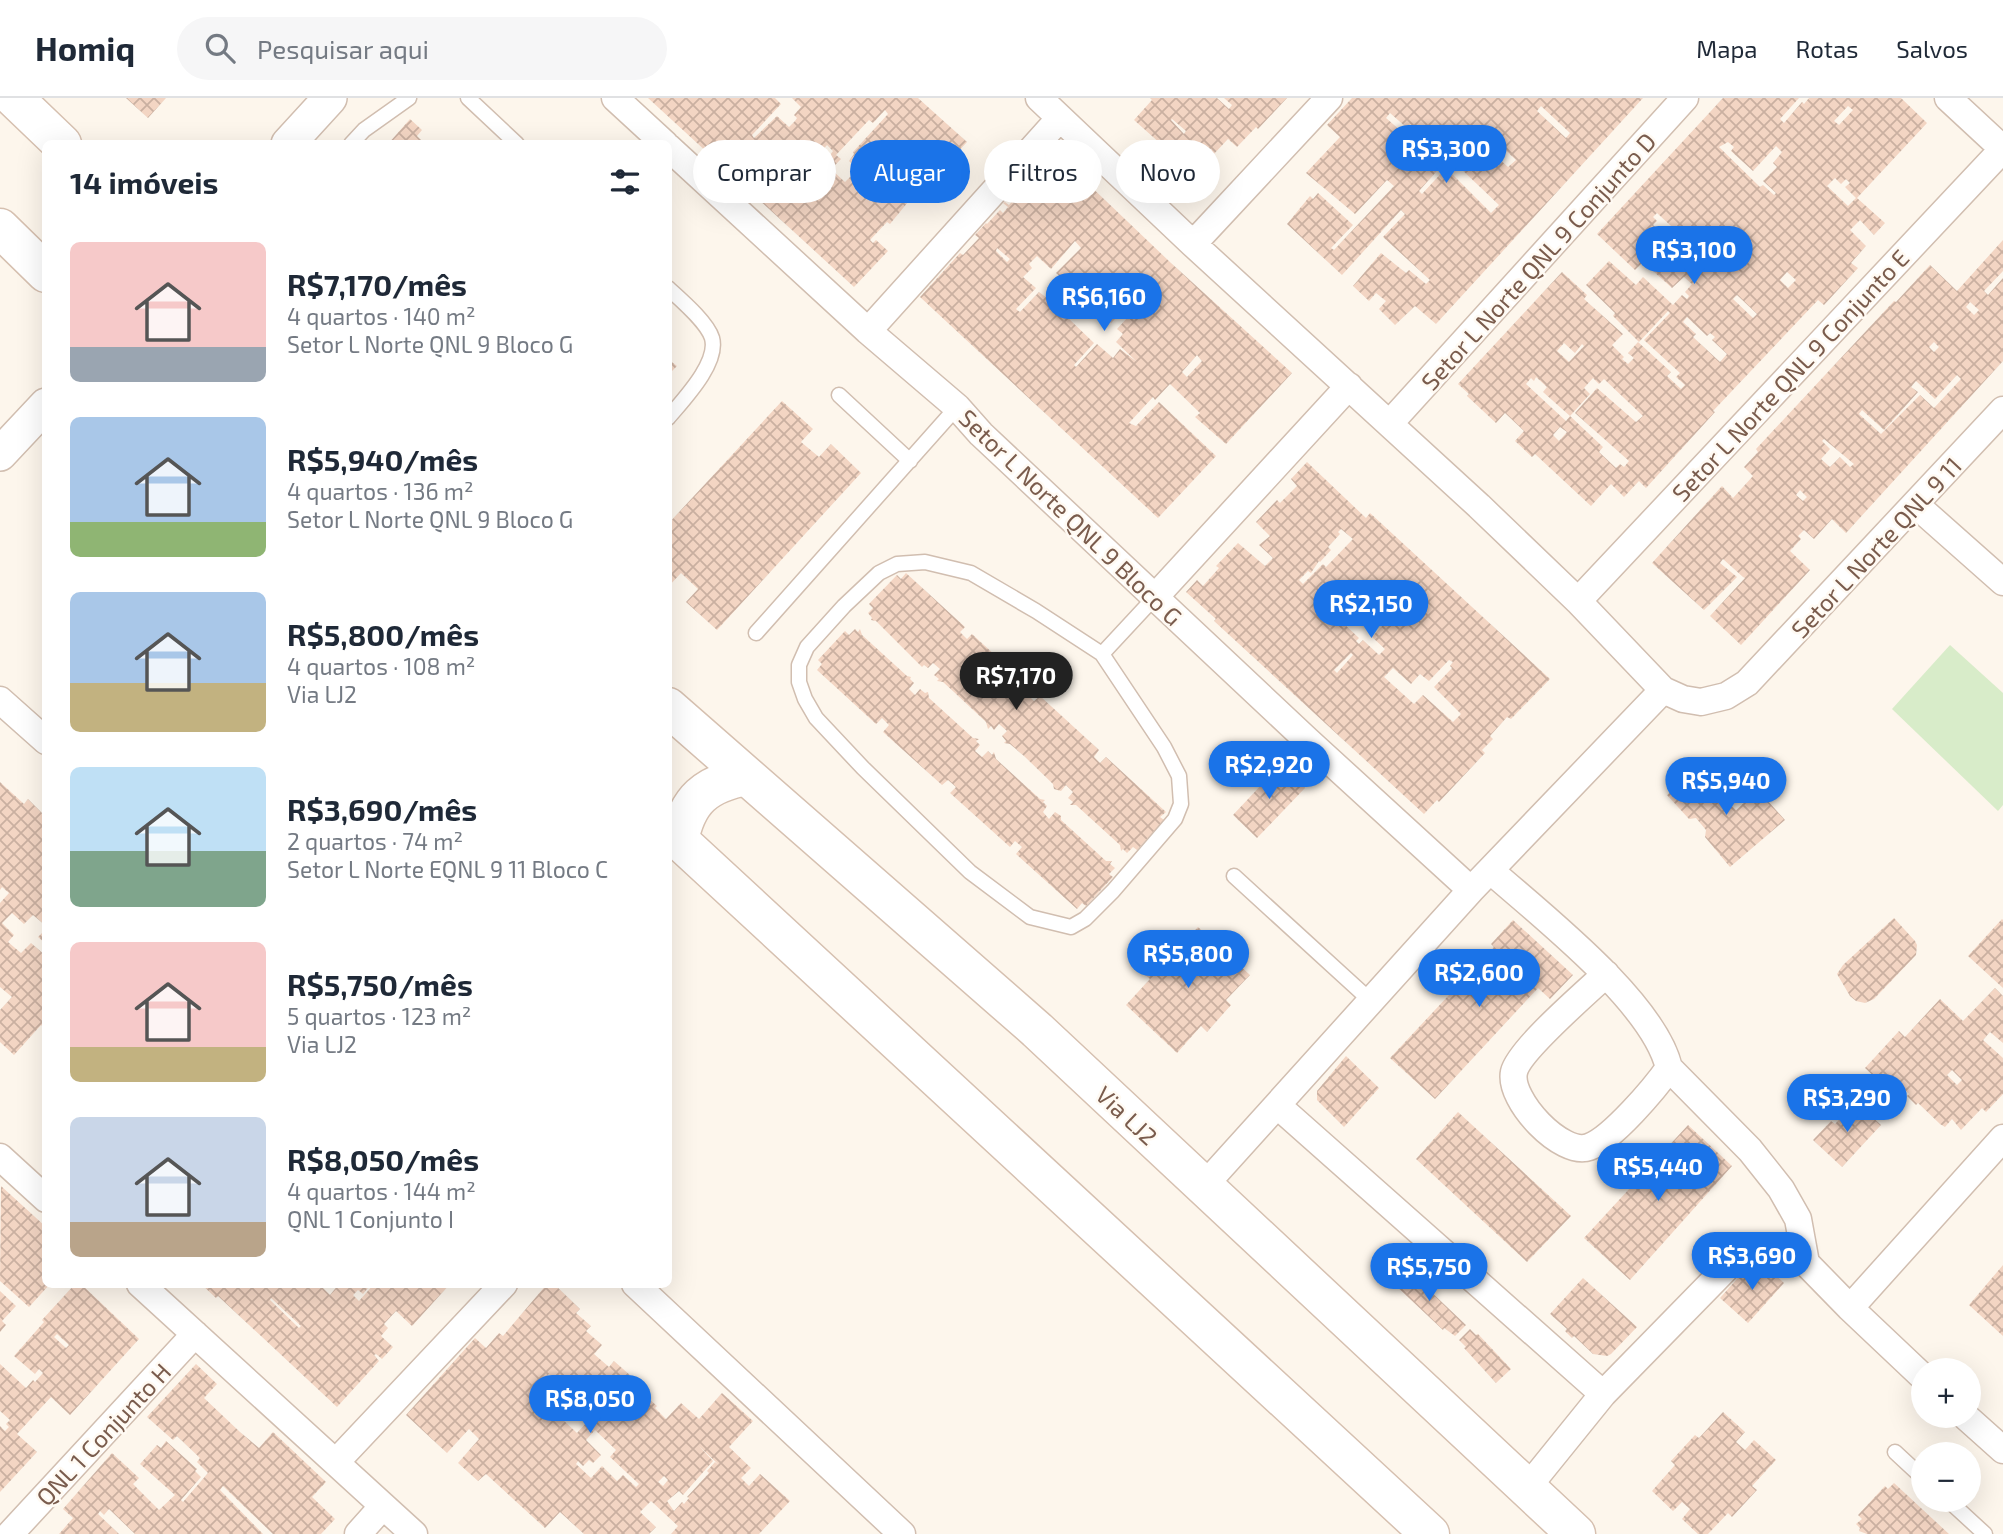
<!DOCTYPE html>
<html lang="pt">
<meta charset="utf-8">
<style>
body{margin:0;font-family:"Exo 2",sans-serif;background:#f6f6f7;color:#1f2937;height:100vh;display:flex;flex-direction:column;font-size:26px;white-space:nowrap}
*{box-sizing:border-box;margin:0}
p{font-size:23px;color:#747a83}
.icon{flex:none;width:38px;height:38px;fill:none;stroke:currentColor;stroke-width:2;stroke-linecap:round;stroke-linejoin:round}
.map{position:relative;flex:1;overflow:hidden}
.drawer{position:absolute;left:42px;top:42px;width:630px;height:1148px;display:flex;flex-direction:column;background:#fff;border-radius:10px;box-shadow:0 7px 28px #0002}
.drawer>*{flex:none}
.banner{position:absolute;left:693px;top:42px;width:665px;height:63px;display:flex;gap:14px}
.tools{position:absolute;left:1911px;top:1260px;display:grid;gap:14px}
.tools a{display:grid;place-items:center;width:70px;height:70px;border-radius:50%;background:#fff;box-shadow:0 7px 28px #0002;font-size:35px}
.price{position:absolute;translate:-50% -60px;padding:0 16px;border-radius:24px;background:#1a73e8;color:#fff;font-size:23px;line-height:46px;filter:drop-shadow(0 2px 4px #0008)}
.price::after{content:'';position:absolute;left:50%;top:42px;width:21px;height:16px;margin-left:-10px;background:inherit;clip-path:polygon(0 0,100% 0,50% 100%)}
.price.selected{background:#222;color:#fff}
ul{padding:0;list-style:none}
li{display:flex;align-items:center;gap:21px;height:175px;padding:0 28px}
li span{display:grid;place-items:center;flex:none;width:196px;height:140px;border-radius:10px;color:#555}
li>.icon{margin-inline-start:auto}
span .icon{width:84px;height:84px;fill:#fffc;stroke-width:1}
li b{font-size:30px}
h2{display:flex;justify-content:space-between;align-items:center;height:84px;padding:0 28px;font-size:30px}
.tag{padding:0 24px;border-radius:32px;background:#fff;box-shadow:0 7px 28px #0002;font-size:24px;line-height:63px}
.tag.selected{background:#1a73e8;color:#fff}
header{display:flex;align-items:center;gap:42px;box-sizing:border-box;height:98px;padding:0 35px;background:#fff;border-bottom:2px solid #e0e1e3}
header strong{font-size:33px}
nav{display:flex;gap:38px;margin-inline-start:auto;font-size:24px}
.search{width:490px;height:63px;background:#f6f6f7;display:flex;align-items:center;gap:18px;box-sizing:border-box;padding:0 24px;border-radius:38px;color:#747a83;font-size:26px}
.map>svg:first-child{display:block}
.green{fill:#d8ecc9}
.building{fill:url(#building-cross-hatch);fill-rule:evenodd}
.lines{fill:none;stroke-linecap:round;stroke-linejoin:round}
.service-casing{stroke:#d1beb0;stroke-width:17}
.minor-casing{stroke:#d1beb0;stroke-width:29}
.tertiary-casing{stroke:#d1beb0;stroke-width:36}
.secondary-casing{stroke:#d6c0b0;stroke-width:41}
.service{stroke:#fff;stroke-width:14}
.minor{stroke:#fff;stroke-width:26}
.tertiary{stroke:#fff;stroke-width:33}
.secondary{stroke:#fff;stroke-width:38}
.labels{text-anchor:middle;dominant-baseline:central;stroke-width:5;stroke-linejoin:round;paint-order:stroke}
.street-label{font-size:24px;fill:#7a5c4d;stroke:#fffaf3}
</style>
<header>
<strong>Homiq</strong>
<div class="search"><svg class="icon" aria-label="search" viewBox="0 0 24 24"><circle cx="10" cy="10" r="6"/><path d="M15 15l6 6"/></svg>Pesquisar aqui</div>
<nav><a>Mapa</a><a>Rotas</a><a>Salvos</a></nav>
</header>
<div class="map">
<svg width="2003" height="1436" viewBox="0 0 2003 1436">
<defs>
<pattern id="building-cross-hatch" width="8" height="8" patternUnits="userSpaceOnUse" patternTransform="scale(1.75)"><rect width="8" height="8" fill="#f3d5c3"/><path d="M0 0l8 8M0 8l8-8" fill="none" stroke="#cab0a1"/></pattern>
</defs>
<rect width="100%" height="100%" fill="#fdf6ec"/>
<path class="green" d="M1950,547L2003,595V707L1998,713L1892,611Z"/>
<path class="building" d="M126,0H166L148,20Z
M648,0H775L781,6L752,37L754,40L777,18L789,29L795,23L797,20L794,17L801,9L792,0H918L967,44L925,89L922,87L890,126L887,124L870,142L873,145L876,142L888,153L854,189ZM885,12L888,16L853,54L854,56L849,63L855,69L852,71L855,74L845,84L834,74L813,96L810,93L841,61L836,57L869,22L873,25ZM827,47L833,53L827,61L820,55ZM879,78L888,86L878,96L870,88Z
M1150,0H1217L1229,11L1232,7L1224,0H1287L1258,31L1256,29L1237,49L1228,41L1212,58L1197,44L1180,63L1134,22L1152,2ZM1172,21L1186,33L1184,36L1171,22Z
M1352,0H1643L1436,226L1415,208L1395,227L1379,211L1386,203L1376,195L1369,203L1353,188L1381,155L1406,175L1409,172L1426,186L1430,182L1383,139L1405,116L1401,112L1342,177L1287,126L1310,98L1313,101L1318,95L1353,127L1331,150L1334,152L1394,88L1387,82L1355,116L1306,75L1340,39L1327,27ZM1541,8L1570,35L1566,40L1537,13ZM1390,15L1407,30L1410,26L1423,37L1415,45L1386,20ZM1479,28L1516,62L1508,69L1482,45L1459,69L1499,107L1491,115L1446,70L1422,96L1419,93L1444,65L1442,63Z
M1723,0H1799L1780,21L1784,25L1802,4L1804,6L1809,0H1901L1927,25L1857,100L1885,125L1874,137L1860,122L1850,132L1866,148L1851,165L1858,170L1824,207L1818,202L1713,313L1715,314L1646,390L1639,383L1624,399L1611,386L1591,408L1535,356L1532,359L1515,343L1524,333L1505,315L1496,325L1467,298L1469,296L1458,286L1562,174L1587,197L1584,201L1623,236L1612,247L1624,259L1622,261L1628,266L1634,260L1628,255L1638,244L1671,274L1667,278L1681,291L1685,287L1676,279L1680,275L1644,242L1670,215L1668,213L1639,244L1613,218L1615,215L1586,187L1609,163L1636,187L1643,179L1673,207L1682,197L1687,201L1689,198L1685,194L1692,186L1684,179L1672,190L1643,164L1635,172L1597,136ZM1848,8L1853,12L1839,27L1834,23ZM1728,44L1734,49L1731,53L1753,73L1776,48L1782,54L1773,65L1777,69L1763,83L1776,95L1774,97L1763,87L1760,89L1719,49ZM1835,80L1841,86L1846,81L1850,85L1845,89L1856,100L1848,108L1827,88ZM1657,115L1697,152L1693,156L1698,161L1694,166L1653,127L1657,123L1653,119ZM1787,174L1796,182L1788,190L1780,182ZM1737,197L1757,216L1753,220L1733,201ZM1687,219L1707,238L1710,235L1715,239L1712,242L1727,256L1720,264L1693,239L1696,236L1683,224ZM1564,245L1575,255L1582,246L1584,248L1569,264L1557,253ZM1536,279L1547,289L1543,294L1570,318L1590,296L1584,290L1593,280L1599,286L1604,281L1643,318L1636,324L1597,290L1575,315L1629,363L1624,369L1620,366L1616,370L1599,354L1603,349L1570,318L1566,323L1526,286L1531,280L1534,283ZM1560,329L1567,334L1559,343L1553,337Z
M410,21L422,32L417,38L425,46H388Z
M1052,56L1084,82L1171,165L1292,275L1226,346L1195,319L1200,315L1170,286L1155,302L1153,299L1129,325L1136,328L1159,304L1216,358L1158,420L920,199L960,155L963,157L979,140L975,137L986,125L987,126L1000,112L1003,115L1008,109L1003,105L1005,104L1009,107L1022,93L1020,91ZM1075,143L1081,150L1056,175L1063,181L1055,191L1047,200L1039,194L1020,214L1017,212L1016,211L1036,190L1023,179L1032,170L1029,166L1037,158L1051,171ZM997,150L1010,161L1007,164L996,153ZM1144,183L1156,194L1142,210L1139,207L1117,231L1123,236L1116,244L1137,264L1120,251L1113,260L1097,246L1076,269L1074,267L1094,245L1067,219L1096,190L1105,198L1094,210L1111,225L1122,214L1120,212L1124,207L1126,210L1134,202L1129,198ZM1197,257L1202,263L1187,279L1182,274Z
M2003,142V173L1984,193L1988,197L2003,180V263L1846,435L1832,421L1814,441L1804,432L1798,438L1801,441L1790,453L1810,472L1741,547L1710,518L1745,480L1743,479L1723,461L1720,465L1737,479L1704,512L1652,465L1722,388L1733,400L1753,378L1744,369L1758,354L1756,351L1894,203L1896,204L1930,167L1957,193ZM1970,204L1979,212L1974,217L1966,209ZM1934,244L1939,249L1934,254L1929,249ZM1957,277L1961,281L1934,310L1920,297L1881,336L1859,316L1862,312L1884,332L1918,294L1911,289L1916,283L1935,301ZM1824,341L1854,366L1850,369L1840,359L1830,369L1821,361L1830,351L1822,343ZM1800,392L1807,399L1803,403L1796,397Z
M668,261L677,268L668,277Z
M782,303L813,331L801,344L819,359L831,346L861,375L717,532L686,504L698,491L681,475L668,489V426Z
M1307,364L1366,420L1370,415L1550,581L1511,621L1507,619L1490,638L1493,641L1482,652L1485,655L1439,704L1437,702L1424,716L1214,523L1216,521L1186,494L1197,482L1203,488L1219,470L1216,468L1238,445L1265,468L1273,460L1259,447L1270,438L1256,424L1277,402L1280,405L1297,388L1291,381ZM1341,431L1353,441L1326,469L1323,466L1303,486L1299,482L1308,473L1311,475L1319,463L1320,464L1331,452L1328,449L1340,436L1338,434ZM1391,511L1394,515L1372,539L1385,551L1379,557L1363,542L1359,546L1356,543L1359,540L1343,525L1353,515L1371,532ZM1351,555L1353,557L1337,575L1334,572ZM1449,562L1453,564L1450,568L1452,570L1434,589L1461,616L1453,624L1423,597L1414,606L1384,579L1393,570L1411,586L1420,576L1429,583Z
M906,475L965,529L960,534L967,541L972,536L1032,591L1027,596L1034,603L1040,598L1099,652L1094,659L1100,665L1106,659L1166,714L1160,719L1164,722L1137,752L1133,749L1127,755L1123,751L1121,753L1120,747L1076,707H1070L1073,704L1068,700L1073,694L1066,687L1061,693L1054,691L1053,686L1024,658L1010,646L1004,645L1006,643L1002,638L1007,633L999,626L994,632L991,628L988,631L986,624L954,594L943,584L937,583L939,581L934,577L940,571L933,565L928,570L924,567L922,569L876,523L871,522L872,520L868,515L873,510L869,506L897,477L901,481Z
M855,531L858,534L860,531L862,537L907,578L911,579L910,581L914,585L909,591L915,597L920,591L925,595L928,594L929,600L973,640L979,641L976,643L980,647L975,653L982,659L988,653L992,657L994,654L996,661L1040,701L1045,702L1043,704L1047,708L1043,714L1049,721L1055,714L1061,718V722L1106,763H1112L1110,766L1115,770L1109,776L1113,779L1086,808L1082,805L1077,811L1016,756L1022,749L1015,743L1010,749L950,695L956,689L948,682L942,687L883,634L889,627L882,620L876,626L817,572L822,566L818,562L845,533L849,537Z
M1280,667L1305,690L1257,740L1233,717Z
M1698,669L1711,684L1709,689L1719,701L1726,702L1736,712L1758,692L1785,722L1730,769L1705,739L1706,732L1696,720L1689,721L1667,697Z
M0,684L24,706L28,701L46,719V743L43,746L46,748V828L33,817L24,826L12,815L2,825L14,837L8,844L21,855L31,845L46,858V931L41,927L14,957L0,944V912L12,899L0,889V805L9,795L2,789L0,792Z
M1894,820L1915,843L1917,847L1916,857L1874,901L1865,905L1856,903L1850,898L1837,876L1843,867Z
M2002,821L2003,822V890L1968,858Z
M1513,822L1573,877L1550,901L1538,890L1435,1001L1390,960L1494,849L1491,846Z
M1198,829L1250,877L1226,902L1231,907L1207,934L1201,928L1177,955L1126,907L1150,881L1145,877L1169,851L1174,855Z
M46,831V846L38,839Z
M1995,890L2003,898V945L1990,934L1983,942L2003,960V996L1986,1014L1982,1010L1961,1032L1952,1021L1945,1029L1940,1026L1918,1005L1916,1007L1907,998L1909,996L1905,992L1897,1000L1865,970L1899,933L1905,939L1940,901L1963,923ZM1952,972L1962,982L1957,987L1947,977Z
M1346,958L1379,990L1344,1029L1317,1002V993Z
M1856,1004L1881,1027L1842,1069L1813,1042L1831,1023L1835,1026Z
M1458,1014L1571,1118L1527,1164L1416,1061Z
M1688,1027L1732,1068L1630,1182L1584,1140Z
M1,1088L46,1129V1186H50L29,1209L0,1183Z
M2003,1167V1238L1969,1207Z
M1766,1168L1784,1185L1748,1225L1720,1200L1744,1173Z
M1407,1171L1466,1227L1455,1238L1444,1230L1443,1232L1394,1186Z
M1583,1180L1637,1229L1611,1256L1607,1258L1593,1256L1574,1238L1572,1240L1565,1233L1567,1231L1550,1216Z
M75,1186H81L139,1241L70,1317L51,1299L17,1336L37,1354L0,1394V1328L5,1333L9,1329L6,1326L10,1322L0,1313V1266L26,1290L33,1282L35,1284L43,1275L39,1271L35,1276L14,1258L44,1224L42,1222ZM57,1236L69,1247L66,1250L54,1239Z
M201,1186H319L330,1197L339,1186H371L363,1196L358,1192L353,1197L359,1203L374,1186H450L412,1228L396,1213L384,1226L388,1230L381,1238L393,1249L382,1261L376,1256L374,1257L379,1263L337,1309L218,1198L216,1200ZM271,1200L301,1228L299,1230L270,1202Z
M547,1186H554L580,1211L576,1215L591,1228L586,1233L602,1247L594,1256L609,1269L614,1263L631,1278L627,1281L657,1308L655,1310L666,1321L681,1305L699,1321L722,1295L753,1323L729,1349L751,1370L741,1380L749,1388L760,1376L790,1403L759,1436H671L678,1428L651,1403L640,1414L656,1429L649,1436H584L560,1414L545,1430L486,1376L478,1383L458,1365L479,1341L469,1331L447,1355L406,1317L475,1240L486,1250L499,1235L503,1238ZM549,1276L579,1303L572,1311L587,1324L577,1335L547,1307L557,1296L543,1282ZM595,1332L616,1352L610,1359L639,1386L636,1389L623,1377L617,1383L602,1368L591,1380L576,1366L578,1363L583,1368L589,1362L593,1365L601,1357L586,1342ZM699,1348L719,1367L715,1364L707,1373L709,1375L687,1399L689,1400L684,1406L682,1404L674,1413L667,1403L679,1393L683,1397L713,1363ZM664,1378L668,1382L663,1388L658,1384Z
M0,1193L16,1208L2,1223L6,1227L0,1234Z
M1470,1231L1476,1237L1478,1236L1511,1271L1496,1285L1464,1250L1466,1249L1459,1242Z
M196,1266L217,1286L204,1300L240,1334L259,1350L273,1334L326,1384L312,1399L335,1421L321,1436H273L223,1388L220,1392L263,1436H135L109,1411L104,1417L100,1413L98,1416L119,1436H59L73,1420L63,1411L112,1355L139,1380L133,1386L159,1412L175,1397L140,1366L157,1347L161,1350L166,1343L197,1371L195,1373L201,1379L181,1402L183,1404L208,1375L197,1364L200,1360L177,1338L173,1342L147,1319Z
M1723,1314L1745,1334L1736,1344L1745,1352L1754,1342L1776,1362L1752,1388L1757,1392L1732,1419L1728,1415L1708,1436H1698L1682,1421L1690,1411L1682,1404L1673,1413L1652,1393L1675,1367L1671,1363L1695,1337L1699,1340Z
M1894,1385L1949,1436H1867L1859,1433L1860,1430L1856,1426L1862,1421L1858,1417L1885,1388L1888,1391Z"/>
<g class="lines">
<defs>
<path id="service" d="M468,0L517,46
M351,46L364,32L409,0
M668,190C681,202 707,224 712,240C719,265 683,302 668,320
M839,297L910,363
M925,464L971,475L1036,513L1102,556L1164,649L1179,678L1181,706L1175,721L1113,793L1085,821L1071,829L1030,819L970,774L863,670L816,620L805,601L799,584V567L807,549L844,508L879,475L897,466Z
M756,535L957,309
M1102,556L1155,499
M1234,778L1372,904
M1895,1354L1923,1380
M1948,1402L1985,1436"/>
<path id="minor" d="M615,0L665,46
M1039,0L1193,146L1479,408L1578,503L1663,592L1683,601L1701,604L1726,598L1747,585L2003,312
M1948,0L2003,51
M668,49L868,233L957,309L981,336L1307,642L1471,792
M1193,146L1329,0
M868,233L1060,20
M1390,325L1685,0
M1916,407L2003,484
M1155,499L1349,288
M1578,503L2003,51
M0,602L46,643
M1491,773C1542,818 1654,905 1669,970C1655,990 1612,1041 1589,1049C1562,1059 1508,1002 1514,974C1519,952 1587,894 1606,876
M1669,970L1750,1052L1781,1091L1798,1121L1806,1165
M1278,1008L1603,1296
M0,1059L46,1101
M1203,1089L1471,792L1663,592
M140,1186L414,1436
M635,1186L902,1436
M1850,1210L2003,1040
M1965,1318L2003,1352
M336,1364L504,1186
M1527,1390L1603,1296L1738,1158L1757,1150L1777,1151L1806,1165L1850,1210L1923,1279
M10,1436L195,1236
M358,1436L383,1408"/>
<path id="tertiary" d="M288,46L330,0
M0,356L46,307"/>
<path id="secondary" d="M14,0L62,46
M0,130L46,175
M668,609L1037,932L1576,1436
M668,732L1430,1436
M679,743C687,701 706,686 746,678"/>
</defs>
<use href="#service" class="service-casing"/>
<use href="#minor" class="minor-casing"/>
<use href="#tertiary" class="tertiary-casing"/>
<use href="#secondary" class="secondary-casing"/>
<use href="#service" class="service"/>
<use href="#minor" class="minor"/>
<use href="#tertiary" class="tertiary"/>
<use href="#secondary" class="secondary"/>
</g>
<g class="labels">
<g class="street-label">
<text transform="translate(1538 163) rotate(-48)">Setor L Norte QNL 9 Conjunto D</text>
<text transform="translate(1790 277) rotate(-47)">Setor L Norte QNL 9 Conjunto E</text>
<text transform="translate(1071 419) rotate(44)">Setor L Norte QNL 9 Bloco G</text>
<text transform="translate(1876 449) rotate(-47)">Setor L Norte QNL 9 11</text>
<text transform="translate(1127 1017) rotate(43)">Via LJ2</text>
<text transform="translate(103 1336) rotate(-47)">QNL 1 Conjunto H</text>
</g>
</g>
</svg>
<div class="tools">
<a>+</a>
<a>−</a>
</div>
<b class="price" style="left:1446px;top:87px">R$3,300</b>
<b class="price" style="left:1694px;top:188px">R$3,100</b>
<b class="price" style="left:1104px;top:235px">R$6,160</b>
<b class="price" style="left:1371px;top:542px">R$2,150</b>
<b class="price selected" style="left:1016px;top:614px">R$7,170</b>
<b class="price" style="left:1269px;top:703px">R$2,920</b>
<b class="price" style="left:1726px;top:719px">R$5,940</b>
<b class="price" style="left:1188px;top:892px">R$5,800</b>
<b class="price" style="left:1479px;top:911px">R$2,600</b>
<b class="price" style="left:1847px;top:1036px">R$3,290</b>
<b class="price" style="left:1658px;top:1105px">R$5,440</b>
<b class="price" style="left:1752px;top:1194px">R$3,690</b>
<b class="price" style="left:1429px;top:1205px">R$5,750</b>
<b class="price" style="left:590px;top:1337px">R$8,050</b>
<div class="banner">
<a class="tag">Comprar</a>
<a class="tag selected">Alugar</a>
<a class="tag">Filtros</a>
<a class="tag">Novo</a>
</div>
<section class="drawer">
<h2>14 imóveis<svg class="icon" aria-label="filters" viewBox="0 0 24 24"><path d="M4 7h16M4 17h16"/><circle cx="9" cy="7" r="2"/><circle cx="15" cy="17" r="2"/></svg></h2>
<ul>
<li><span style="background:linear-gradient(#f6c9c9 75%,#9aa5b1 0)"><svg class="icon" aria-label="home" viewBox="0 0 24 24"><path d="M3 11l9-7 9 7M6 9v11h12V9"/></svg></span><div><b>R$7,170/mês</b><p>4 quartos · 140 m²</p><p>Setor L Norte QNL 9 Bloco G</p></div></li>
<li><span style="background:linear-gradient(#a9c7e8 75%,#8fb573 0)"><svg class="icon" aria-label="home" viewBox="0 0 24 24"><path d="M3 11l9-7 9 7M6 9v11h12V9"/></svg></span><div><b>R$5,940/mês</b><p>4 quartos · 136 m²</p><p>Setor L Norte QNL 9 Bloco G</p></div></li>
<li><span style="background:linear-gradient(#a9c7e8 65%,#c2b280 0)"><svg class="icon" aria-label="home" viewBox="0 0 24 24"><path d="M3 11l9-7 9 7M6 9v11h12V9"/></svg></span><div><b>R$5,800/mês</b><p>4 quartos · 108 m²</p><p>Via LJ2</p></div></li>
<li><span style="background:linear-gradient(#bfe0f5 60%,#7fa58c 0)"><svg class="icon" aria-label="home" viewBox="0 0 24 24"><path d="M3 11l9-7 9 7M6 9v11h12V9"/></svg></span><div><b>R$3,690/mês</b><p>2 quartos · 74 m²</p><p>Setor L Norte EQNL 9 11 Bloco C</p></div></li>
<li><span style="background:linear-gradient(#f6c9c9 75%,#c2b280 0)"><svg class="icon" aria-label="home" viewBox="0 0 24 24"><path d="M3 11l9-7 9 7M6 9v11h12V9"/></svg></span><div><b>R$5,750/mês</b><p>5 quartos · 123 m²</p><p>Via LJ2</p></div></li>
<li><span style="background:linear-gradient(#c9d6e8 75%,#b9a48a 0)"><svg class="icon" aria-label="home" viewBox="0 0 24 24"><path d="M3 11l9-7 9 7M6 9v11h12V9"/></svg></span><div><b>R$8,050/mês</b><p>4 quartos · 144 m²</p><p>QNL 1 Conjunto I</p></div></li>
</ul>
</section>
</div>
